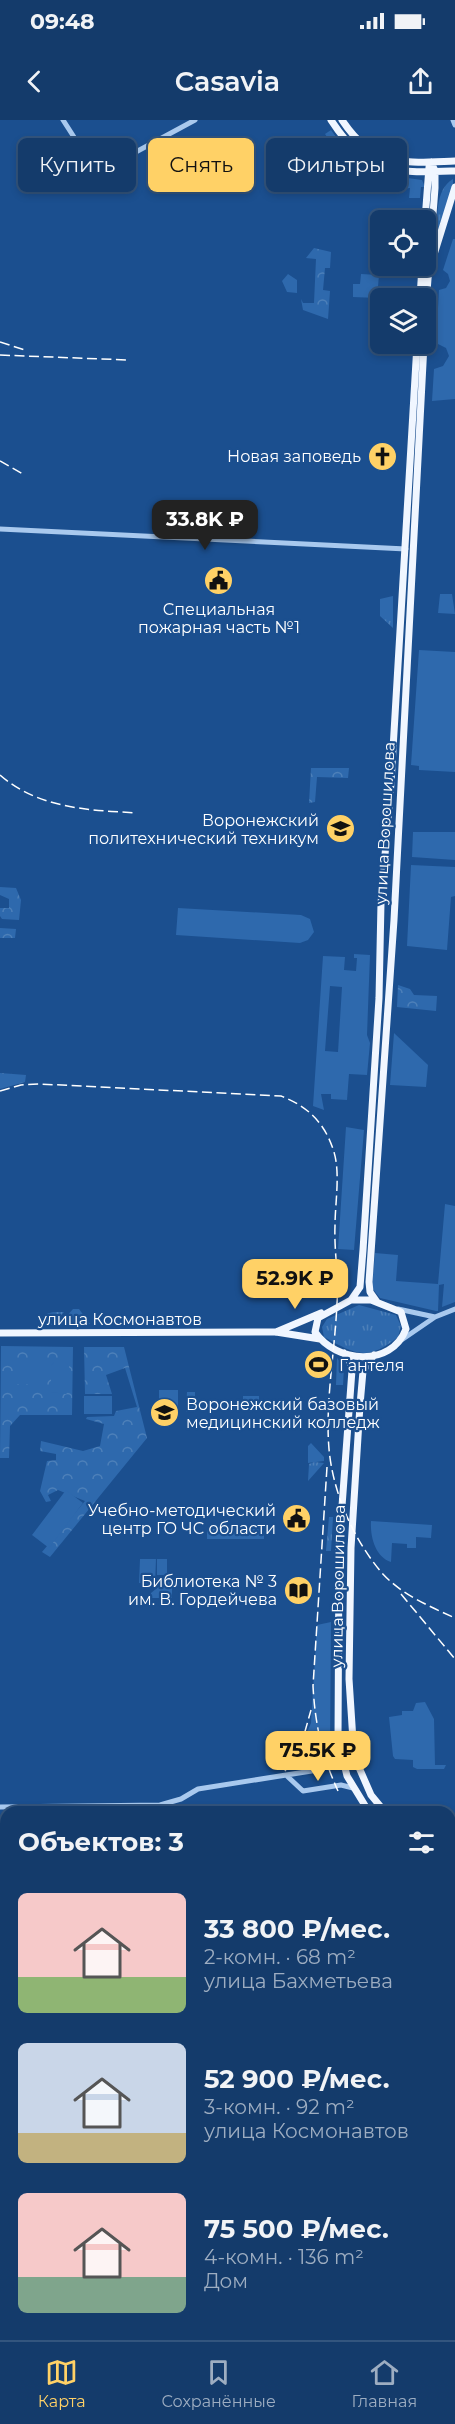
<!DOCTYPE html>
<html lang="ru">
<meta charset="utf-8">
<style>
body{margin:0;font-family:Montserrat,sans-serif;background:#214673;color:#f1f3f6;height:100vh;display:flex;flex-direction:column;font-size:22px;white-space:nowrap}
*{box-sizing:border-box;margin:0}
p{font-size:20px;color:#9dadc1}
.icon{flex:none;width:33px;height:33px;fill:none;stroke:currentColor;stroke-width:2;stroke-linecap:round;stroke-linejoin:round}
.map{position:relative;flex:1;overflow:hidden}
.panel{position:absolute;left:0px;top:1686px;width:456px;height:534px;display:flex;flex-direction:column;background:#143b6b;border-radius:18px 18px 0 0;box-shadow:0 3px 9px #0003,0 0 0 2px #33557e}
.panel>*{flex:none}
.hud{position:absolute;left:18px;top:18px;width:420px;height:54px;display:flex;gap:12px}
.controls{position:absolute;left:370px;top:90px;display:grid;gap:12px}
.controls a{display:grid;place-items:center;width:66px;height:66px;border-radius:9px;background:#143b6b;box-shadow:0 3px 9px #0003,0 0 0 2px #33557e;font-size:30px}
.price{position:absolute;translate:-50% -51px;padding:0 14px;border-radius:12px;background:#ffd166;color:#111;font-size:20px;line-height:39px;filter:drop-shadow(0 2px 3px #0008)}
.price::after{content:'';position:absolute;left:50%;top:36px;width:18px;height:14px;margin-left:-9px;background:inherit;clip-path:polygon(0 0,100% 0,50% 100%)}
.price.on{background:#222;color:#fff}
ul{padding:0;list-style:none}
li{display:flex;align-items:center;gap:18px;height:150px;padding:0 18px}
li span{display:grid;place-items:center;flex:none;width:168px;height:120px;border-radius:9px;color:#555}
li>.icon{margin-inline-start:auto}
span .icon{width:72px;height:72px;fill:#fffc;stroke-width:1}
li b{font-size:26px}
h2{display:flex;justify-content:space-between;align-items:center;height:72px;padding:0 18px;font-size:26px}
.pill{padding:0 21px;border-radius:9px;background:#143b6b;box-shadow:0 3px 9px #0003,0 0 0 2px #33557e;font-size:21px;line-height:54px}
.pill.on{background:#ffd166;color:#111}
.status{display:flex;justify-content:space-between;align-items:center;height:42px;padding:0 30px;background:#143b6b;direction:ltr}
.status svg{height:16px;fill:currentColor}
header{display:flex;justify-content:space-between;align-items:center;height:78px;padding:0 18px;background:#143b6b;font-size:27px;font-weight:600}
.menu{display:flex;justify-content:space-around;align-items:center;height:84px;border-top:2px solid #33557e;background:#143b6b;font-size:16px;color:#9dadc1}
.menu a{display:grid;justify-items:center;gap:3px}
.menu .on{color:#ffd166}
.map>svg:first-child{display:block}
.grass{fill:url(#grass-tufts)}
.forest{fill:url(#forest-crowns)}
.park{fill:#2e69ad;fill-rule:evenodd}
.lines{fill:none;stroke-linecap:round;stroke-linejoin:round}
.minor{stroke:#a9c9ee;stroke-width:5}
.major{stroke:#f0f6ff;stroke-width:7}
.highway{stroke:#fff;stroke-width:8}
.rail{stroke:#fff;stroke-width:1.5;stroke-dasharray:10 4.5;stroke-linecap:butt}
.labels{text-anchor:middle;dominant-baseline:central;stroke-width:4.5;stroke-linejoin:round;paint-order:stroke}
.poi-label{font-size:16px;fill:#fff;stroke:#1b4f8f;text-anchor:end}
.street-label{font-size:16px;fill:#fff;stroke:#1b4f8f}
</style>
<div class="status"><b>09:48</b><svg viewBox="0 0 49 12"><path d="M0 12V9h3v3zM5 12V6h3v6zM10 12V3h3v9zM15 12V0h3v12zM26 1h20v11H26zM47 4h2v5h-2z"/></svg></div>
<header><svg class="icon" aria-label="back" viewBox="0 0 24 24"><path d="M15 5l-7 7 7 7"/></svg>Casavia<svg class="icon" aria-label="share" viewBox="0 0 24 24"><path d="M12 15V3M7 8l5-5 5 5M5 13v7h14v-7"/></svg></header>
<div class="map">
<svg width="455" height="2220" viewBox="0 0 455 2220">
<defs>
<pattern id="grass-tufts" width="24" height="20" patternUnits="userSpaceOnUse" patternTransform="scale(1.5)"><rect width="24" height="20" fill="#2e69ad"/><path d="M3 7l-1-3M5 7V3M7 7l1-3M15 17l-1-3M17 17v-4M19 17l1-3" fill="none" stroke="#4d80b9"/></pattern>
<pattern id="forest-crowns" width="20" height="18" patternUnits="userSpaceOnUse" patternTransform="scale(1.5)"><rect width="20" height="18" fill="#2e69ad"/><path d="M2 6a3 3 0 1 1 6 0M12 15a3 3 0 1 1 6 0" fill="none" stroke="#4d80b9"/></pattern>
</defs>
<rect width="100%" height="100%" fill="#1b4f8f"/>
<path class="grass" d="M453,59V67L436,120C438,100 434,70 453,59Z
M393,476V508L380,496V479Z
M359,1185L396,1195L401,1206L398,1217C367,1242 355,1234 324,1217L322,1207L327,1199Z
M73,1189H79L90,1204L59,1205Z
M64,1192L52,1205H40C42,1191 53,1192 64,1192Z
M337,1238L344,1247L343,1265H336Z
M243,1276H259V1288H250V1282L243,1281Z
M314,1342L324,1343L308,1361L309,1344Z
M329,1397H333L331,1431H326Z"/>
<path class="forest" d="M314,128L331,132L330,148H325L323,170L330,171L328,199L303,190L301,179L303,183H314L316,139L306,138Z
M311,648H349L348,658L317,657L315,682L309,683Z
M0,767L16,768L21,780L19,800L2,799L0,796V788H9V779L0,775Z
M0,808L16,809L15,818H0Z
M398,865L410,869L414,875L437,876L436,891L397,887Z
M0,953L26,955L25,962L0,969Z
M1,1226L73,1227L72,1295H20L10,1306L9,1338H0Z
M84,1227H124L147,1318L50,1437L42,1432L85,1381L58,1370L48,1375L51,1381L46,1382L40,1371L47,1341L56,1340V1334L40,1331L41,1321L83,1331L100,1326L104,1304L86,1299L87,1297L114,1296L116,1291L137,1287L125,1248L106,1255L112,1274H85Z
M207,1409H264V1419H207Z"/>
<path class="park" d="M331,10L358,47L384,54V73H380L379,69H371V74H367L325,14Z
M393,56L422,60L425,67H421L420,78H409L410,68L401,69V65H393Z
M453,119H455V279L432,281L434,249L443,246L449,236L446,228L436,223L439,170L446,168L450,161L448,154L443,150Z
M288,154L297,160V173L287,172L282,161Z
M361,154L379,155L377,178L353,177V164H360Z
M440,474H452L455,494L438,493Z
M419,530L455,532V652L419,650V646L411,645Z
M413,712H455V740L412,737Z
M411,745L455,747V776L451,777L447,830L407,826Z
M178,788L301,795L310,799L314,812L308,820L300,823L176,815Z
M354,834L370,835L367,915L370,923L367,955L349,954L347,980L331,979V974H321L324,990L313,986L323,836L345,837L344,850L356,851L357,838H354ZM330,866L342,867L338,932L325,931Z
M394,913L428,945L426,967L390,965Z
M346,1007L364,1010L354,1130L338,1129Z
M445,1084L455,1086V1182L442,1187L444,1164L439,1165L438,1191H436L380,1178L372,1168L375,1133L398,1135L396,1161L438,1164Z
M15,1240H47V1264H15Z
M54,1242H65L69,1246V1271L66,1274L51,1272V1246Z
M159,1270H178V1289H159Z
M187,1272H195V1292H186Z
M84,1276H112V1294H84Z
M311,1323L324,1337V1341L308,1343V1326Z
M66,1370L83,1383L49,1428L32,1415Z
M371,1401L432,1405L431,1418L416,1417V1428H407V1424L392,1423L391,1442C375,1437 370,1416 371,1401Z
M140,1439H156L155,1464L139,1463Z
M157,1439H167V1455H157Z
M172,1462V1478H150L151,1473L163,1463Z
M331,1502L330,1627L320,1643L291,1649L311,1603L317,1505Z
M425,1582L434,1599L435,1645H446L444,1649H417L413,1647V1640L395,1639L393,1636L389,1597L402,1595V1591H413L416,1583Z
M0,1698H6V1820L0,1827Z
M0,2063L6,2068V2112L0,2116Z"/>
<g class="lines">
<path class="minor" d="M63,0L97,53L195,0
M453,0L455,5
M0,409L406,429
M398,1189L435,1197
M400,1221L435,1197L455,1189
M287,1656L303,1671L341,1665L353,1668
M0,1687L160,1685L181,1679L198,1669L318,1650L354,1636
M450,1950L455,1948
M450,1957L454,1967
M241,2220L246,2214"/>
<path class="major" d="M331,0C367,55 393,53 455,51
M342,0C374,48 402,43 455,41
M425,100L429,47
M432,141L455,67
M420,178L422,146
M426,185L435,68V51L431,42
M351,1180L360,1167L363,1130L379,878L381,783L391,663L417,224
M351,1180H371L401,1192L406,1209C391,1248 336,1243 315,1212L318,1198Z
M377,1182L370,1172L369,1162L394,800L424,224
M276,1212L321,1193
M0,1213L276,1212L320,1219
M344,1233L350,1242L352,1250L339,1427L338,1619L347,1656L369,1692
M374,1235L363,1251L360,1285L351,1428L349,1559L354,1636L371,1675L385,1692
M450,1770L455,1776
M450,1785L455,1791"/>
<path class="highway" d="M450,1969L455,1967
M260,2220L265,2214"/>
<path class="rail" d="M0,222L25,230
M0,235L128,240
M0,341L23,354
M0,655C39,689 89,690 137,693
M0,971L21,965L40,964L281,976C307,986 324,1002 333,1029C341,1051 335,1082 335,1106C334,1132 339,1157 337,1183C335,1231 325,1282 329,1329C333,1373 353,1419 382,1453C402,1475 429,1486 455,1498
M327,1347L313,1566C315,1604 322,1636 338,1671
M401,1474L455,1539
M285,1651L302,1622L311,1590"/>
</g>
<defs>
<symbol id="church-disc" viewBox="-11 -11 22 22"><circle r="9.5" fill="#ffd166" stroke="#1b4f8f"/><path d="M-1.2-6h2.4v3.5h3.3v2.4h-3.3V6h-2.4V-.1h-3.3v-2.4h3.3Z" fill="#111"/></symbol>
<symbol id="civic-disc" viewBox="-11 -11 22 22"><circle r="9.5" fill="#ffd166" stroke="#1b4f8f"/><path d="M-.6-6.5H3V-4.5H.6V-3L4-1V1h2V6H-6V1h2V-1L-.6-3ZM-1.2 2.5V6h2.4V2.5Z" fill="#111"/></symbol>
<symbol id="university-disc" viewBox="-11 -11 22 22"><circle r="9.5" fill="#ffd166" stroke="#1b4f8f"/><path d="M0-5L7-2L0 1L-7-2ZM-4 1L0 2.5L4 1V4Q0 6-4 4Z" fill="#111"/></symbol>
<symbol id="stadium-disc" viewBox="-11 -11 22 22"><circle r="9.5" fill="#ffd166" stroke="#1b4f8f"/><path d="M0-5a6.5 5 0 1 0 0 10a6.5 5 0 1 0 0-10ZM-3.5-1.8h7v3.6h-7Z" fill="#111"/></symbol>
<symbol id="library-disc" viewBox="-11 -11 22 22"><circle r="9.5" fill="#ffd166" stroke="#1b4f8f"/><path d="M-6-4Q-3-5.5-.7-3.5V5Q-3 3-6 4ZM6-4Q3-5.5 .7-3.5V5Q3 3 6 4Z" fill="#111"/></symbol>
</defs>
<g fill-rule="evenodd">
<use href="#church-disc" x="366" y="320" width="33" height="33"/>
<use href="#civic-disc" x="202" y="444" width="33" height="33"/>
<use href="#university-disc" x="324" y="692" width="33" height="33"/>
<use href="#stadium-disc" x="302" y="1228" width="33" height="33"/>
<use href="#university-disc" x="148" y="1276" width="33" height="33"/>
<use href="#civic-disc" x="280" y="1382" width="33" height="33"/>
<use href="#library-disc" x="282" y="1454" width="33" height="33"/>
</g>
<g class="labels">
<g class="poi-label">
<text x="361" y="336">Новая заповедь</text>
<text x="219" y="489" text-anchor="middle">Специальная<tspan x="219" dy="18">пожарная часть №1</tspan></text>
<text x="319" y="700">Воронежский<tspan x="319" dy="18">политехнический техникум</tspan></text>
<text x="339" y="1245" text-anchor="start">Гантеля</text>
<text x="186" y="1284" text-anchor="start">Воронежский базовый<tspan x="186" dy="18">медицинский колледж</tspan></text>
<text x="276" y="1390">Учебно-методический<tspan x="276" dy="18">центр ГО ЧС области</tspan></text>
<text x="277" y="1461">Библиотека № 3<tspan x="277" dy="18">им. В. Гордейчева</tspan></text>
</g>
<g class="street-label">
<text transform="translate(385 703) rotate(-87)">улица Ворошилова</text>
<text x="120" y="1199">улица Космонавтов</text>
<text transform="translate(338 1466) rotate(-89)">улица Ворошилова</text>
</g>
</g>
</svg>
<div class="controls">
<a><svg class="icon" aria-label="locate" viewBox="0 0 24 24"><circle cx="12" cy="12" r="6"/><path d="M12 2v4M12 18v4M2 12h4M18 12h4"/></svg></a>
<a><svg class="icon" aria-label="layers" viewBox="0 0 24 24"><path d="M12 4l9 5-9 5-9-5zM3 14l9 5 9-5"/></svg></a>
</div>
<b class="price on" style="left:205px;top:431px">33.8K ₽</b>
<b class="price" style="left:295px;top:1190px">52.9K ₽</b>
<b class="price" style="left:318px;top:1662px">75.5K ₽</b>
<div class="hud">
<a class="pill">Купить</a>
<a class="pill on">Снять</a>
<a class="pill">Фильтры</a>
</div>
<section class="panel">
<h2>Объектов: 3<svg class="icon" aria-label="filters" viewBox="0 0 24 24"><path d="M4 7h16M4 17h16"/><circle cx="9" cy="7" r="2"/><circle cx="15" cy="17" r="2"/></svg></h2>
<ul>
<li><span style="background:linear-gradient(#f6c9c9 70%,#8fb573 0)"><svg class="icon" aria-label="home" viewBox="0 0 24 24"><path d="M3 11l9-7 9 7M6 9v11h12V9"/></svg></span><div><b>33 800 ₽/мес.</b><p>2-комн. · 68 m²</p><p>улица Бахметьева</p></div></li>
<li><span style="background:linear-gradient(#c9d6e8 75%,#c2b280 0)"><svg class="icon" aria-label="home" viewBox="0 0 24 24"><path d="M3 11l9-7 9 7M6 9v11h12V9"/></svg></span><div><b>52 900 ₽/мес.</b><p>3-комн. · 92 m²</p><p>улица Космонавтов</p></div></li>
<li><span style="background:linear-gradient(#f6c9c9 70%,#7fa58c 0)"><svg class="icon" aria-label="home" viewBox="0 0 24 24"><path d="M3 11l9-7 9 7M6 9v11h12V9"/></svg></span><div><b>75 500 ₽/мес.</b><p>4-комн. · 136 m²</p><p>Дом</p></div></li>
</ul>
</section>
</div>
<nav class="menu">
<a class="on"><svg class="icon" aria-label="map" viewBox="0 0 24 24"><path d="M3 6l6-2 6 2 6-2v14l-6 2-6-2-6 2zM9 4v14M15 6v14"/></svg>Карта</a>
<a><svg class="icon" aria-label="saved" viewBox="0 0 24 24"><path d="M7 4h10v16l-5-4-5 4z"/></svg>Сохранённые</a>
<a><svg class="icon" aria-label="home" viewBox="0 0 24 24"><path d="M3 11l9-7 9 7M6 9v11h12V9"/></svg>Главная</a>
</nav>
